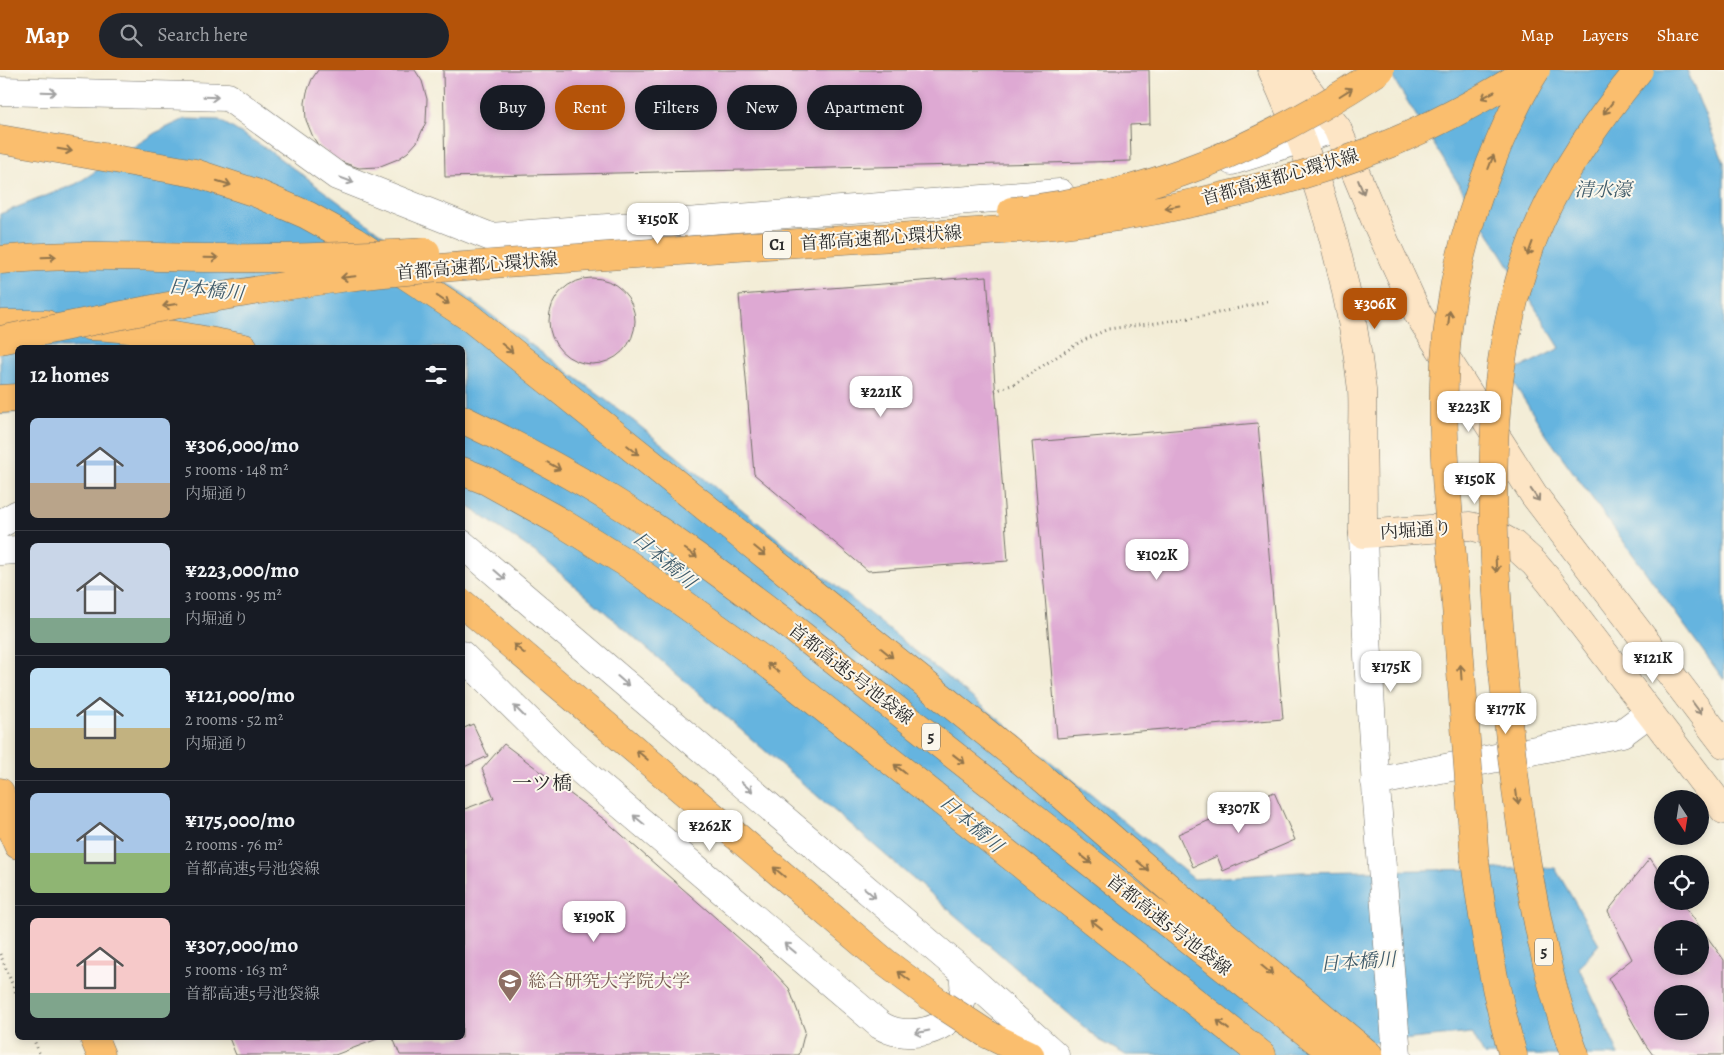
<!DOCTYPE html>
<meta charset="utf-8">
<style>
body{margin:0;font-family:Alegreya,"Noto Serif JP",serif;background:#20242c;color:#f1f3f6;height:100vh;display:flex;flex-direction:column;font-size:19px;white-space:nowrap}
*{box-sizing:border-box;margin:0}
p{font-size:16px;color:#9ea1a6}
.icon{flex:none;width:28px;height:28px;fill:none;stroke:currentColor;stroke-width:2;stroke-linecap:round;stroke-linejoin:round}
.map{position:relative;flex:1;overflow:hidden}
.sheet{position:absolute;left:15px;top:275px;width:450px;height:695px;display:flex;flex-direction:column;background:#171b24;border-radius:8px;box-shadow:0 2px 8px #0003}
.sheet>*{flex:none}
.guide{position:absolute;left:480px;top:15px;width:475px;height:45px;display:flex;gap:10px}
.needle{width:32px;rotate:168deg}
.tools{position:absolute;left:1654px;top:720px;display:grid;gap:10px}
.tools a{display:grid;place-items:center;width:55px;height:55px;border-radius:50%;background:#171b24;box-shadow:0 2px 8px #0003;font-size:25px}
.price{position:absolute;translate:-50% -42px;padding:0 11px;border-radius:10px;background:#fff;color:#222;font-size:16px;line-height:32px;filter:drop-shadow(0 1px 2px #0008)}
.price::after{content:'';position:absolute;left:50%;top:30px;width:15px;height:11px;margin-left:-8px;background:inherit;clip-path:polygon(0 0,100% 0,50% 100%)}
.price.on{background:#b45309;color:#fff}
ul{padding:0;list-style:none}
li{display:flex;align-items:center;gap:15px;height:125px;padding:0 15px}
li+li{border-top:1px solid #363941}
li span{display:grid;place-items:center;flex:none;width:140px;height:100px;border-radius:8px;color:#555}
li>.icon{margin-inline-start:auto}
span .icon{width:60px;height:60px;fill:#fffc;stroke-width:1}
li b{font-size:21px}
h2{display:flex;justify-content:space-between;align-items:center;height:60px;padding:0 15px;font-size:21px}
.tag{padding:0 18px;border-radius:22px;background:#171b24;box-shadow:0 2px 8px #0003;font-size:18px;line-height:45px}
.tag.on{background:#b45309;color:#fff}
header{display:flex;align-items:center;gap:30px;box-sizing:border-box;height:70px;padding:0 25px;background:#b45309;color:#fff}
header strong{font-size:24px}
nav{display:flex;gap:28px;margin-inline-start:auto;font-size:18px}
.search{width:350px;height:45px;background:#20242c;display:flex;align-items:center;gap:12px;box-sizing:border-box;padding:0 18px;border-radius:28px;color:#9ea1a6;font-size:19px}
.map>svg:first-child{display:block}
.water{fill:#65b4df;stroke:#487085}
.building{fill:#dea9d3;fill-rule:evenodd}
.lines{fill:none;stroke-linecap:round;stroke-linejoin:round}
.minor-casing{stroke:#716f67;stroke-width:29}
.tertiary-casing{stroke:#716f67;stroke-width:29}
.secondary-casing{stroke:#716f67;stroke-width:29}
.primary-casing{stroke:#716f67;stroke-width:29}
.motorway-casing{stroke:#716f67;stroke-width:29}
.path{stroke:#716f67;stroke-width:3;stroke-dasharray:1 4;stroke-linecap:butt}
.minor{stroke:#fff;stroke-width:28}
.tertiary{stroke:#fff;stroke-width:28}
.secondary{stroke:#fde5c5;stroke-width:28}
.primary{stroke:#fabe6e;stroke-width:28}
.motorway{stroke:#fabe6e;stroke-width:28}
.motorway-bridge-casing{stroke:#716f67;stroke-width:29;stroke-linecap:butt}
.motorway-bridge{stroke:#fabe6e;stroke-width:28}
.oneway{stroke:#a0a0a0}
.oneway2{stroke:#92744c}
.oneway3{stroke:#948878}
.labels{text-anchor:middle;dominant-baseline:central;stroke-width:4;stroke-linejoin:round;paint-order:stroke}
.shield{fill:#fbf7ec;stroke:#696865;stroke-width:1}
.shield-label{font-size:16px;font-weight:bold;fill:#2b2b2b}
.street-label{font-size:18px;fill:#2b2b2b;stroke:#fbf7ec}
.education-label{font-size:18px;fill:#785e54;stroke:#fbf7ec;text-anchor:start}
.water-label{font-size:19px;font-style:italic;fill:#3f5b6a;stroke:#fbf7ec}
.quarter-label{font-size:20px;fill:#2b2b2b;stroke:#fbf7ec}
</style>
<header>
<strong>Map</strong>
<div class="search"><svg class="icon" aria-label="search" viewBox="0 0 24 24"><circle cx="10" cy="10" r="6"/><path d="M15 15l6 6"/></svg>Search here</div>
<nav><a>Map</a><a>Layers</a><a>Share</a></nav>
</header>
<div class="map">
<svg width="1724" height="985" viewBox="0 0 1724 985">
<rect width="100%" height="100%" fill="#fbf7ec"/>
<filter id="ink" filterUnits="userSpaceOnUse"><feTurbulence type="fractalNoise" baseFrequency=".02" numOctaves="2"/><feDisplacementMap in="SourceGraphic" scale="10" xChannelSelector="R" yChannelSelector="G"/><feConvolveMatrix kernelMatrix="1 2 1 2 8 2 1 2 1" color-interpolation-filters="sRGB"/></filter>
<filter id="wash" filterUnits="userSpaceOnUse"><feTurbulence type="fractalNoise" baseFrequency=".0096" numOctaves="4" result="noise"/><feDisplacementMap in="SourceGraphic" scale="20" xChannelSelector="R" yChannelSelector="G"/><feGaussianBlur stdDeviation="1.12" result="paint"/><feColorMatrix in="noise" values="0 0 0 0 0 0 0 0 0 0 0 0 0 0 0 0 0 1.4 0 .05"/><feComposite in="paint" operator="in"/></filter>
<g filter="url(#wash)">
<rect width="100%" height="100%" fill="#f3edd7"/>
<path class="water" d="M1388,0H1687L1724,93V610L1547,366L1508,304L1560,278Z
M185,49L219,50L267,79L630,348L1194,809L1300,802L1555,798L1599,874L1579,898L1619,985H1484L1472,963L1321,978L1280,985H1126L1099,970L538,484L463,433L462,278H18L17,342L0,344V144L76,114L155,63Z"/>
<g id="blocks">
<path class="building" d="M318,0H415L422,11L427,29L426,52L417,72L408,82L398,89L378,97L359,98L336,90L318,75L313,67L306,50L305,33L307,22L312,9Z
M443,0H1149L1150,54L1130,55L1131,91L445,107Z
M987,206L1008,491L868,501L754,404L739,225Z
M549 251a43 43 0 1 1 86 0a43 43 0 1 1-86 0Z
M1258,353L1283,649L1057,668L1032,372Z
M473,654L488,686L462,698V659Z
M504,674L605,750L759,886L789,918L805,961L799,985H400L393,968H462V740L494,728L482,699Z
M1274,722L1295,770L1223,801L1217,786L1193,797L1178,764Z
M1650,788L1662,806V831H1681L1724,890V985H1653L1645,974L1608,908L1632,889L1608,841ZM1662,859H1700V896H1662ZM1662,924H1700V961H1662Z
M229,968H380L335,985H236Z"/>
</g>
</g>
<g filter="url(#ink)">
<use href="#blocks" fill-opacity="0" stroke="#716f67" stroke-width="1"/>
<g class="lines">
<defs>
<path id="minor" d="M0,21L228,27L337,106L491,167L1060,123
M1232,91L1337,58"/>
<path id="tertiary" d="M0,454L18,444
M1363,464C1368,638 1383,812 1397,985
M462,474L962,901L1055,985
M0,481L18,480
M462,585L564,686L880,955C885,958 891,961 898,962C936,969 974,942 962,901
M1375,712L1622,663L1649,643"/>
<path id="secondary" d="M1272,0C1318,101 1350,209 1362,320C1363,336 1362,353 1362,369C1363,401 1363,433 1363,464L1470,456L1489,461L1513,474L1534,493L1550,512L1724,740
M1293,0L1337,58L1376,152L1418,244L1534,425L1724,674"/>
<path id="primary" d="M0,722L9,755L18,775
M94,968L101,985"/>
<path id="motorway" d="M0,69L195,103L256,123L307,145L354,171L469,247L744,468L1040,706L1190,836L1369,985
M0,254H46
M89,256C141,258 192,267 244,278
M0,329L18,328
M462,349C512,373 560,398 607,427C671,466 730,511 790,556L1335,985
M462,401L487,411L559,451L628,494L763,590L1262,985
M1524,777C1536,847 1549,918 1575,985
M1475,791C1484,857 1494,920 1513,985
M987,964L1030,985"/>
</defs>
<use href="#minor" class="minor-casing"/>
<use href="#tertiary" class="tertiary-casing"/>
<use href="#secondary" class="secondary-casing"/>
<use href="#primary" class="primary-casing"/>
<use href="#motorway" class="motorway-casing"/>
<path class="path" d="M995,321L1014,314L1080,272L1108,259L1157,253L1209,245L1269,231
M0,884L18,928
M33,968L40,985"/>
<use href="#minor" class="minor"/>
<use href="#tertiary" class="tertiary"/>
<use href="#secondary" class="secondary"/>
<use href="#primary" class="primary"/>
<use href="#motorway" class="motorway"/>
<defs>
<path id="motorway-bridge" d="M1012,141C1148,128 1267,75 1380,0
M0,190C74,182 150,188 224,188C291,189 359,186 426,182
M0,270C111,247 221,224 333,209C390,201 448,197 505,193C623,184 741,177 859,169C945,164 1032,160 1118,147C1211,132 1304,109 1391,73C1439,53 1486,27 1530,0
M462,533L886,893L938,932L987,964
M1524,777C1510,682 1500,588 1495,492C1491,395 1492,306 1519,212C1525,191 1532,170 1541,150C1566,95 1600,47 1639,0
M1475,791C1468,701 1462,612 1455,523C1448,431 1436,336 1450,243C1457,192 1471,142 1490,95C1503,62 1517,29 1536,0"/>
</defs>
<use href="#motorway-bridge" class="motorway-bridge-casing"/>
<use href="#motorway-bridge" class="motorway-bridge"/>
</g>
<defs><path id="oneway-shaft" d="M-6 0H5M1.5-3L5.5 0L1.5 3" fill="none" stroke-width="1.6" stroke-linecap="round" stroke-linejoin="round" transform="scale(1.25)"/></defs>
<g class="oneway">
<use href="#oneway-shaft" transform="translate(49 22) rotate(2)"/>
<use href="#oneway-shaft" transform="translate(211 27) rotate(2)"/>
<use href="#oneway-shaft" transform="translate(347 110) rotate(21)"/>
<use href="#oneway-shaft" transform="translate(500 505) rotate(41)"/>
<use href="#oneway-shaft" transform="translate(623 611) rotate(41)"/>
<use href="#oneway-shaft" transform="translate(519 641) rotate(-135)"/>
<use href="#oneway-shaft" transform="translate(747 717) rotate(41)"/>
<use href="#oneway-shaft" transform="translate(639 750) rotate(-140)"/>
<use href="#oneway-shaft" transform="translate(870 823) rotate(41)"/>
<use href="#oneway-shaft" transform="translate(790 878) rotate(-140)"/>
<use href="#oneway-shaft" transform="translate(922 962) rotate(168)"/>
</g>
<g class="oneway2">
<use href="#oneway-shaft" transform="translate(1346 22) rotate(-32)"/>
<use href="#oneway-shaft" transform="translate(1488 25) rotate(152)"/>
<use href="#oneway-shaft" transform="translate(1608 38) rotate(128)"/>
<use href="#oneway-shaft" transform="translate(65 80) rotate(9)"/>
<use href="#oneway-shaft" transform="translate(1491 92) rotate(-69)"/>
<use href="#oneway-shaft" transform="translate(224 113) rotate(17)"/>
<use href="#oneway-shaft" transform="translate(1172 137) rotate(169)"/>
<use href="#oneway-shaft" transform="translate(1530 179) rotate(110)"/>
<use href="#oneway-shaft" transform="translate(49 187) rotate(-2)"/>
<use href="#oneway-shaft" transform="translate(211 188) rotate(1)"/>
<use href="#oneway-shaft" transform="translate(348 207) rotate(174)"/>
<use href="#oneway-shaft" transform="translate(443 230) rotate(34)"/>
<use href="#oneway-shaft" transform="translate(170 235) rotate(170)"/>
<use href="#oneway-shaft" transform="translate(1449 248) rotate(-84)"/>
<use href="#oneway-shaft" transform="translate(507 278) rotate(39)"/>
<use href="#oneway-shaft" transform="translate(633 380) rotate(39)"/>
<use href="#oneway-shaft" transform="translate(554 396) rotate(29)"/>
<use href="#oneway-shaft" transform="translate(760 481) rotate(39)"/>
<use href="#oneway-shaft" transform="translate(691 483) rotate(35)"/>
<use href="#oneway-shaft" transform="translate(1496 495) rotate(87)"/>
<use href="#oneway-shaft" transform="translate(519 579) rotate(-140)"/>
<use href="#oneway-shaft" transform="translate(887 583) rotate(39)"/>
<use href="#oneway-shaft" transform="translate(773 598) rotate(-142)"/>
<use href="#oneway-shaft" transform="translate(1461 602) rotate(-94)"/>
<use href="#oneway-shaft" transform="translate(642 685) rotate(-140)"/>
<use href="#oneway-shaft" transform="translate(959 689) rotate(38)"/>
<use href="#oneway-shaft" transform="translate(900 699) rotate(-142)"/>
<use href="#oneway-shaft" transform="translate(1517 727) rotate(82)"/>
<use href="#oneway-shaft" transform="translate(1086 789) rotate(38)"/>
<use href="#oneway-shaft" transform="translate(1143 796) rotate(41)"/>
<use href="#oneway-shaft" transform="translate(779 802) rotate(-140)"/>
<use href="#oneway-shaft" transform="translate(1096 854) rotate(-142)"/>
<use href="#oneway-shaft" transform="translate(1267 900) rotate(40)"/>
<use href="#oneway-shaft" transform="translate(904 906) rotate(-143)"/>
<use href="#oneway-shaft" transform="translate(1223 955) rotate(-142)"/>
</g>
<g class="oneway3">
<use href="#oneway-shaft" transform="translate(1361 117) rotate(68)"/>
<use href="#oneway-shaft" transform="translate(1535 425) rotate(55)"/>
<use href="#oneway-shaft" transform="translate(1697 638) rotate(53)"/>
</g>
</g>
<defs>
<symbol id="university-pin" viewBox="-11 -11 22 30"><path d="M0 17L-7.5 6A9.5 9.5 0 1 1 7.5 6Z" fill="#8d6e63" stroke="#fbf7ec"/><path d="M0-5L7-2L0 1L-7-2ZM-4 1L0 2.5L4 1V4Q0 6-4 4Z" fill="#fff"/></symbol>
</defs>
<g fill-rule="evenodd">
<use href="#university-pin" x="496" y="897" width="28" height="38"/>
</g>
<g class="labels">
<g class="shield">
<rect x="763" y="161.5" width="28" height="27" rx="4"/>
<rect x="922" y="653.5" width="18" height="27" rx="4"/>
<rect x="1535" y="868.5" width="18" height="27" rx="4"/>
</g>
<g class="shield-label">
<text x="777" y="175">C1</text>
<text x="931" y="667">5</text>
<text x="1544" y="882">5</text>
</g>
<g class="street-label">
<text transform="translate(1280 107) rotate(-16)">首都高速都心環状線</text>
<text transform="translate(881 168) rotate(-4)">首都高速都心環状線</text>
<text transform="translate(477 196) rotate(-5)">首都高速都心環状線</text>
<text transform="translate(1416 460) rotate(-4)">内堀通り</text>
<text transform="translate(851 604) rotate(38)">首都高速5号池袋線</text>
<text transform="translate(1169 855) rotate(38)">首都高速5号池袋線</text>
</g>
<g class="education-label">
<text x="528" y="911">総合研究大学院大学</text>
</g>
<g class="water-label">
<text x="1603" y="120">清水濠</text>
<text transform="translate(206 220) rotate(6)">日本橋川</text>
<text transform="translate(664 490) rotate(41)">日本橋川</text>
<text transform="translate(971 754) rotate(41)">日本橋川</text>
<text transform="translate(1358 892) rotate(-4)">日本橋川</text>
</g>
<g class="quarter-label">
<text x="542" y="713">一ツ橋</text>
</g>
</g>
</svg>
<div class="tools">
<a><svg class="needle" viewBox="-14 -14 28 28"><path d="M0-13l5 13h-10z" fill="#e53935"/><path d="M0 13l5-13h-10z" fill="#9ea1a6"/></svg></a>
<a><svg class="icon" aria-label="locate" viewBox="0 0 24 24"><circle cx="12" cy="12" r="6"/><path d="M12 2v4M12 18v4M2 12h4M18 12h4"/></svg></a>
<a>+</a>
<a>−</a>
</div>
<b class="price" style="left:658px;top:175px">¥150K</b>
<b class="price on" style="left:1375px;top:260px">¥306K</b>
<b class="price" style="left:881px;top:348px">¥221K</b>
<b class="price" style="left:1469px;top:363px">¥223K</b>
<b class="price" style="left:1475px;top:435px">¥150K</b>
<b class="price" style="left:1157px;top:511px">¥102K</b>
<b class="price" style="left:1653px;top:614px">¥121K</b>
<b class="price" style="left:1391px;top:623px">¥175K</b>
<b class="price" style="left:1506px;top:665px">¥177K</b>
<b class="price" style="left:1239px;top:764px">¥307K</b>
<b class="price" style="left:710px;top:782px">¥262K</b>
<b class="price" style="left:594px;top:873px">¥190K</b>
<div class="guide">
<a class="tag">Buy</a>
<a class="tag on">Rent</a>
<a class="tag">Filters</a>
<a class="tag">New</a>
<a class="tag">Apartment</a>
</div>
<section class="sheet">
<h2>12 homes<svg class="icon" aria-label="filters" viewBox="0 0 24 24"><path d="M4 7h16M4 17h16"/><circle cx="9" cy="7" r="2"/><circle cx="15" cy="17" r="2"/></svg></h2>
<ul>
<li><span style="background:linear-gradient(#a9c7e8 65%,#b9a48a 0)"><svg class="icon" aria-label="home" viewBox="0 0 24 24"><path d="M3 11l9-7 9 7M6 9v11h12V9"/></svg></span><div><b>¥306,000/mo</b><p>5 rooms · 148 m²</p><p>内堀通り</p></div></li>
<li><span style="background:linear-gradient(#c9d6e8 75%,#7fa58c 0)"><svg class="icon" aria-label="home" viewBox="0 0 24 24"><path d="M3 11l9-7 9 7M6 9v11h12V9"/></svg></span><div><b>¥223,000/mo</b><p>3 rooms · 95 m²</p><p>内堀通り</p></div></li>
<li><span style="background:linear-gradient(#bfe0f5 60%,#c2b280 0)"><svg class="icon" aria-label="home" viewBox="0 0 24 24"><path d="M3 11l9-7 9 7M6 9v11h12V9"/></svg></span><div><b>¥121,000/mo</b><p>2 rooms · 52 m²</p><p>内堀通り</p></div></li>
<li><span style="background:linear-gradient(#a9c7e8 60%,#8fb573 0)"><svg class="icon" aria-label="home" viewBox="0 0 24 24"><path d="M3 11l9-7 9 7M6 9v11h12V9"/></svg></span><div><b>¥175,000/mo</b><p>2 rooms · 76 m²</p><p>首都高速5号池袋線</p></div></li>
<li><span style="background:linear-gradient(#f6c9c9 75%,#7fa58c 0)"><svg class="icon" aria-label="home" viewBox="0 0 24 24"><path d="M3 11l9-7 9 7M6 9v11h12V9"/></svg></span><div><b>¥307,000/mo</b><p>5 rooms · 163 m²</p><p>首都高速5号池袋線</p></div></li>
</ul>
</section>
</div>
